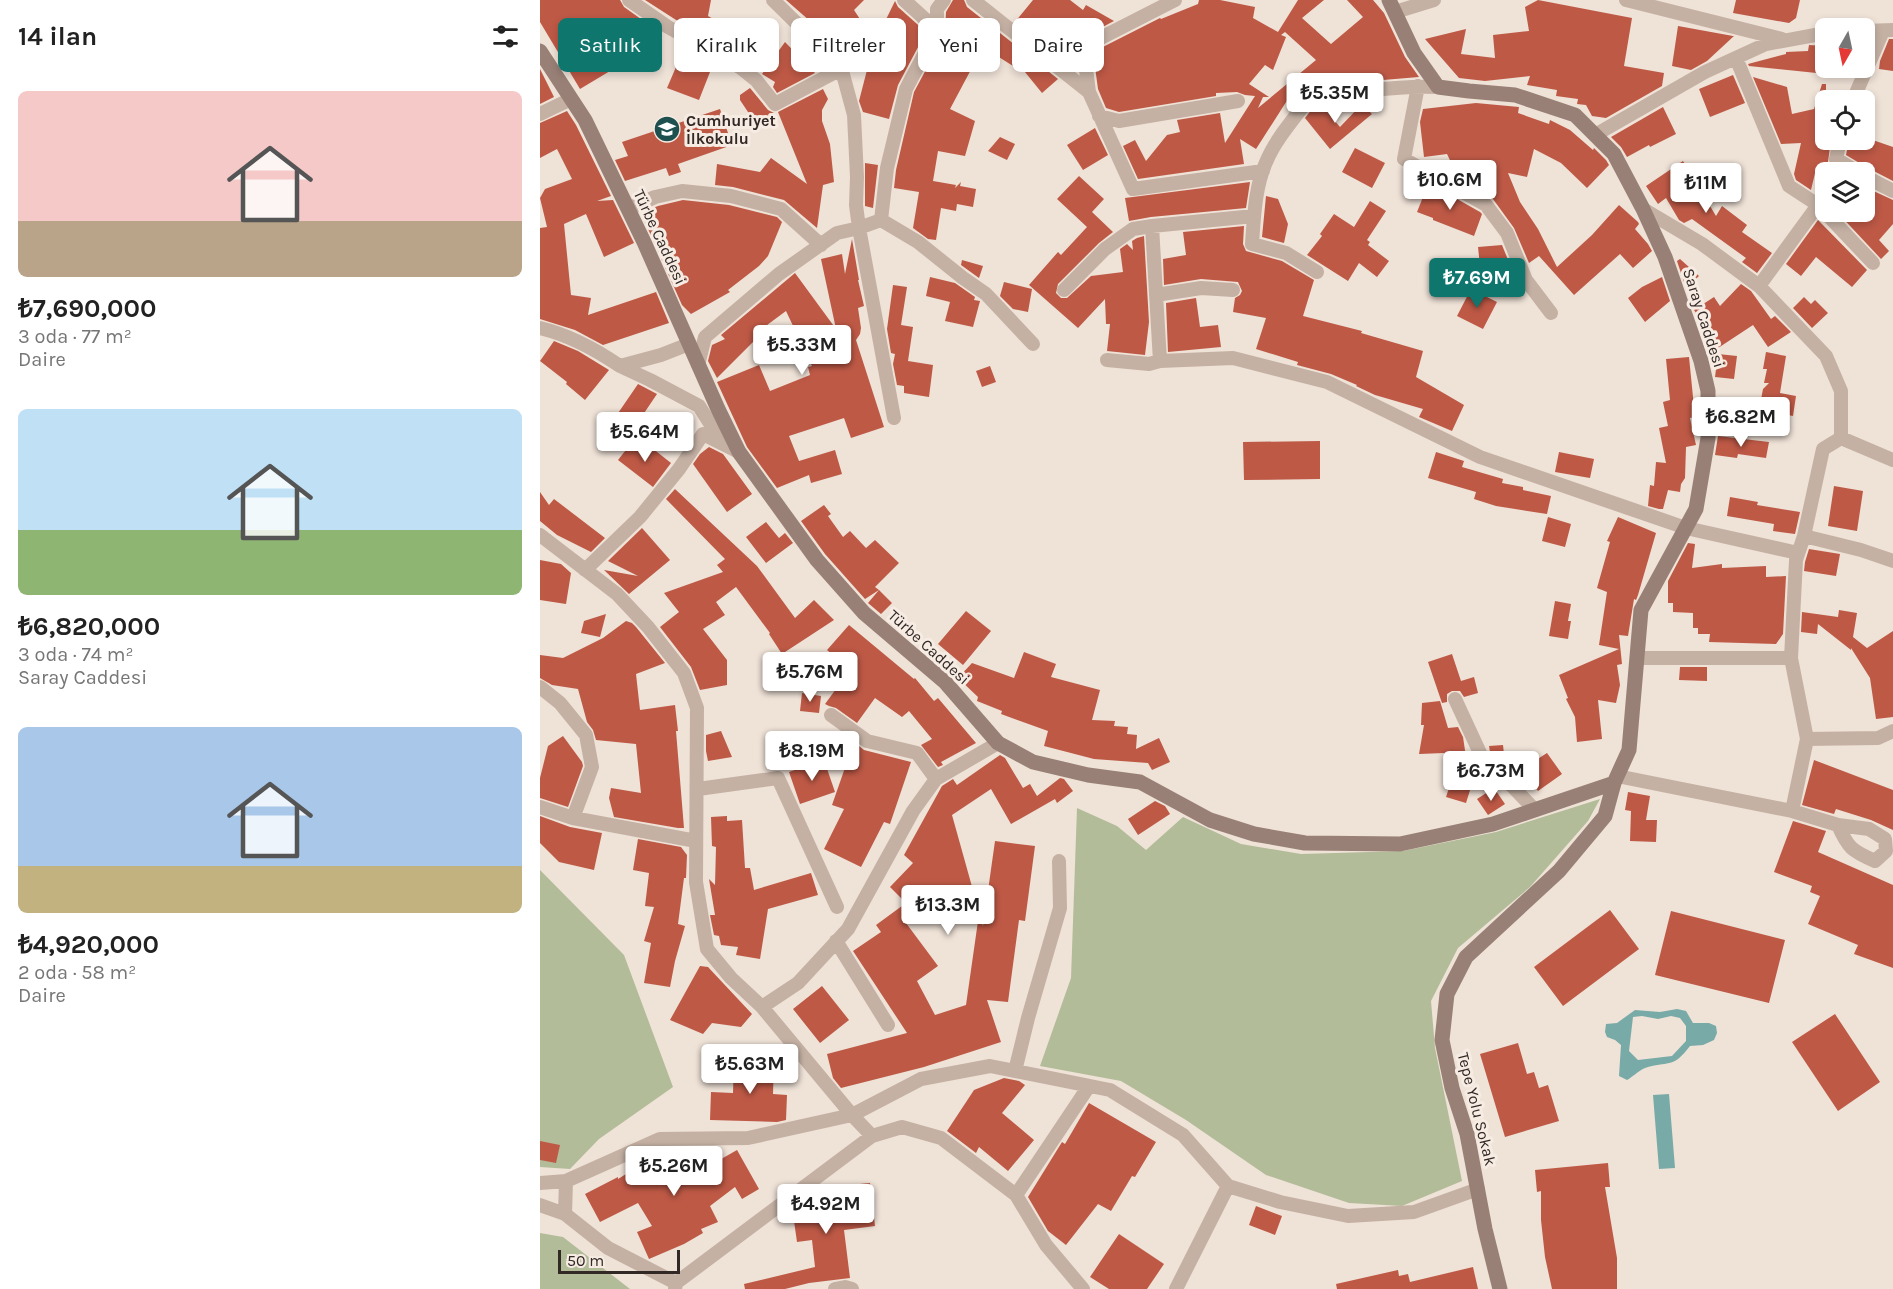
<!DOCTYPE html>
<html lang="tr">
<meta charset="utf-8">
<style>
body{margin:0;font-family:Karla,sans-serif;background:#f6f6f6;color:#222;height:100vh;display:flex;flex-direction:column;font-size:22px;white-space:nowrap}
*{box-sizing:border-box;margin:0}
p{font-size:20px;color:#767676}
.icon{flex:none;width:33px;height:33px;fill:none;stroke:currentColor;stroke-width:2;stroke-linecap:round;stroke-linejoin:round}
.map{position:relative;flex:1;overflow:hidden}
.side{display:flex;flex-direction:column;background:#fff;width:540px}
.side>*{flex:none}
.guide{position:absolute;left:18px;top:18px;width:570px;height:54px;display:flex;gap:12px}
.needle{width:39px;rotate:189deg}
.tools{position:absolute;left:1275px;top:18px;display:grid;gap:12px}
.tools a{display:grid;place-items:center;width:60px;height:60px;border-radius:9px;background:#fff;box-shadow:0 3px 9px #0003;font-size:30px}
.scale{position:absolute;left:18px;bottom:15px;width:122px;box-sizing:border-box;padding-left:6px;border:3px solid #322825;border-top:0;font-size:16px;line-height:21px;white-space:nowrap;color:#322825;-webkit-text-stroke:4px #f7ece3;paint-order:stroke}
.price{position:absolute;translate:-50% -51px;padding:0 14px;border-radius:6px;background:#fff;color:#222;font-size:20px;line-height:39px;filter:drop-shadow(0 2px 3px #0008)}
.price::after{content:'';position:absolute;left:50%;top:36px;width:18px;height:14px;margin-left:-9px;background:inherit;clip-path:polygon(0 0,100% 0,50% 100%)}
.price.on{background:#0f766e;color:#fff}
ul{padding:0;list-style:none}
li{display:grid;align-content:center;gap:12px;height:318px;padding:0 18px}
li span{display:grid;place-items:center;height:186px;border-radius:9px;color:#555}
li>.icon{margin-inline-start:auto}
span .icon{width:108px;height:108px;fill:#fffc;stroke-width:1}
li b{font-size:26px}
h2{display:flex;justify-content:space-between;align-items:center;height:72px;padding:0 18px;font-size:26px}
.tag{padding:0 21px;border-radius:9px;background:#fff;box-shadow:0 3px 9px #0003;font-size:21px;line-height:54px}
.tag.on{background:#0f766e;color:#fff}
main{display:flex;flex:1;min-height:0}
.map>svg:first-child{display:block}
.green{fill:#b3bc99}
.water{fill:#78aaa8;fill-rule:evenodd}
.building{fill:#be5946;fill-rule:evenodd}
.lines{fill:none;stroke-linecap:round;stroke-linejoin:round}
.street{stroke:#c5b1a4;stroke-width:14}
.secondary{stroke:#998076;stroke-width:15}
.labels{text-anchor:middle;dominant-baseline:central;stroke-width:6;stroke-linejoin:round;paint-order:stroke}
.poi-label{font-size:16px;font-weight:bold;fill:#322825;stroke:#f7ece3;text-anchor:start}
.street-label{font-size:16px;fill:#322825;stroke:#f7ece3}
</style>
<main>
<section class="side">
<h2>14 ilan<svg class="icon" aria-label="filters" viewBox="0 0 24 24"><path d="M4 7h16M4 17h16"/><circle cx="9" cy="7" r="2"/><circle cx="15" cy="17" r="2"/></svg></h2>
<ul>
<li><span style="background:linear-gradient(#f6c9c9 70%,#b9a48a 0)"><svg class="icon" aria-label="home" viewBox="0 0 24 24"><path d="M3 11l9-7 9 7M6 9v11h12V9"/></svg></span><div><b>₺7,690,000</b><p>3 oda · 77 m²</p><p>Daire</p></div></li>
<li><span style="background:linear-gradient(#bfe0f5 65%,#8fb573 0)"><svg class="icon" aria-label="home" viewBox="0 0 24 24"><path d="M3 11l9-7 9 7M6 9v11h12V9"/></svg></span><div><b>₺6,820,000</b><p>3 oda · 74 m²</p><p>Saray Caddesi</p></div></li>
<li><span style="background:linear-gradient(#a9c7e8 75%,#c2b280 0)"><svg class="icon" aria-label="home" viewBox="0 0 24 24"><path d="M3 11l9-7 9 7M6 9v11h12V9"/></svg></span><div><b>₺4,920,000</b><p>2 oda · 58 m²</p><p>Daire</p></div></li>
</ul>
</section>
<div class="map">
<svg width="1353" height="1289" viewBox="0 0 1353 1289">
<rect width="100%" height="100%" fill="#efe2d7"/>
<path class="green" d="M1060,799L1048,821L990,887L918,948L891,1001L895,1048L922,1181L862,1206L809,1203L726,1175L646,1120L581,1081L500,1066L531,978L537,808L577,826L606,850L643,817L701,844L761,854L863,851L956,832Z
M0,870L84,955L133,1087L59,1139L30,1169L0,1167Z
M0,1233L23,1237L90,1289H0Z"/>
<path class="water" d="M1137,1009L1146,1011L1153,1023H1169L1176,1026L1177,1033L1174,1040L1163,1045L1150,1046C1133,1068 1131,1061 1108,1067C1100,1069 1094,1076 1087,1080L1079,1076L1081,1045L1075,1040L1067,1037L1065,1032L1066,1024L1077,1023L1095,1010L1120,1012ZM1102,1016L1118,1019L1131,1016L1140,1018L1146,1026V1041L1132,1056L1098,1060L1089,1051L1093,1017Z
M1129,1094L1135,1168L1119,1169L1113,1095Z"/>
<path class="building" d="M0,0H80L84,7L108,24L101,34L93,29L84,43L68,32L59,53L70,71L40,89L0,22Z
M105,0H171L168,16L204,36L194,54L172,42L177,33L147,27Z
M246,0H324L314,10L335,42L355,1L358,7L386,32L358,85L349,119L323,112L319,101L327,70L313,44L299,53L287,36Z
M413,0H424L427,7L518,79L502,93L476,61L473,66L443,47L410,109L435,121L425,156L398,151L393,181L416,185L415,188L421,182L420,186L436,189L433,207L417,204L416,211L401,208L396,240L388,239L373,228L379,192L354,188L356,170L374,92L405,34L406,12Z
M493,0H530L543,10L546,5L574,21L551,33L527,21L506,47L475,22Z
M659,0H680L715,7L713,18L738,32L758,0H784L762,18L791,44L823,17L807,0H833L844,13L865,57L879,77L831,81L765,92L760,96L753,105L748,99L716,149L700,139L704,164L598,179L583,146L595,140L606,161L627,135L640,132L637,120L680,113L685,143L715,96L705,95L697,92L676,93V96L579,112L566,108L558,89L553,52L620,18L621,19L658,4ZM745,32L776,60L718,108L723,97H729L709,84L725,65L733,70L746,37L741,35Z
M998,0L1092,18L1084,66L1124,73L1122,86L1066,118L1052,116L1046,105L1037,104L1038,99L1016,96L1017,90L987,85L990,76L945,81L919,78L885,39L926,29L921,54L955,58L953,35L989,31L985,7Z
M1196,0H1260L1256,18L1249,23L1193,13Z
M1138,26L1193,36H1194L1167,61L1151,70L1132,66Z
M1349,39H1353V71L1339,69L1340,61Z
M245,42L275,73L237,93L233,87L235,82L222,74Z
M1269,45L1286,46V74L1209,66L1208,64L1246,54V52L1268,51Z
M139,60L170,72L159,100L127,88Z
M0,69L14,97L0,104Z
M1193,75L1205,103L1170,117L1159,89Z
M1213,77L1247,87L1252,114L1274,109L1282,84H1286V140H1291L1288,162L1291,167L1301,172H1280L1276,169L1271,190L1256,180L1254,174L1261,143L1241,144Z
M210,88L228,110L234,113L216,124L200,100V95Z
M283,89L288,99L282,110V121L290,144L294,182L283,185L277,228L244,200L193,187L175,185L177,164L220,172L231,158L267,184L238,112Z
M936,103L979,107L978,113L1009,124L1010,120L1030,130L1053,150L1054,148L1066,160L1069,165L1047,188L1021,163L994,149L987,177L968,173L980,202L998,229L1017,267L1052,235L1079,205L1098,222L1099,224L1095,229L1108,244L1112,251L1093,268L1080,254L1034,295L999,256L989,263L974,228L953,199L919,179L907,154L884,157L880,122L883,109Z
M822,104L832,114L790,149L765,118L772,109L783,107L800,127Z
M1123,107L1136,134L1110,147L1109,145L1087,157L1081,147L1071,137Z
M180,109L192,145L138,164L141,172L129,176L126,168L85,181L75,160L88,156L82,142Z
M27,111L36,125L71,196L57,201L73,200L94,243L64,257L46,214L24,224L31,295L51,298L48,315L116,292L129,323L63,345L35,330L0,319V228L7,227L0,198L5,189L32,179L17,149L0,158V123Z
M555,128L568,155L543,170L527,145Z
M460,137L475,144L467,160L448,151Z
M1324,137L1353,147V181L1326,167L1306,155L1309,140H1324Z
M815,148L845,163L832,188L802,172Z
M1143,161L1176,216L1182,206L1207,225L1202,232L1232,253L1217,273L1202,262L1206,258L1152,219L1144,223L1139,220L1126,198L1118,204L1106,186Z
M325,163L338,165L333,208L325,206Z
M539,176L564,199L552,212L573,232L559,243L518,284L516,293L521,298H527L551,276L583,272L580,249L587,244L593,250L592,241L597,238L604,236L609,322L605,355L567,351L570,324H566L565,299L538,328L489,285L518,252L521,255L547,227L517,199Z
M710,182L706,208L611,217L589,221L585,198Z
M887,187L910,195L940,212L942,214L934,236L893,220V218L877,212Z
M1327,188L1353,200V224L1339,240L1349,251L1341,259L1297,212H1324V192Z
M726,196L738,199L748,224L744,243L722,237Z
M143,200L189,205L237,217L242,222L228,256L219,266L188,290L190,292L151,314L142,305L101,213L118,206Z
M830,201L846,211L827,240L830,242L828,245L849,261L837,277L819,263L808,281L767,255L782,236L780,234L794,214L814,227Z
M1278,220L1327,270L1312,287L1276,257L1261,276L1246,264Z
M704,226L703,244L706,251L742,261L774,280L763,316L822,331L821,333L883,351L876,377L924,405L912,431L879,417L883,409L835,395L816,386L817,385L791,374L757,365L758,362L716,349L726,318L693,312L695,298L700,295L702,291L698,282L661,279L624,285L623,259L646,255L643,232Z
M312,239L319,280H318L324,306L318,308L321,328L320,334L316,340L344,427L311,438L304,418L249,436L259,461L295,450L302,474L271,483L269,475L237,488L207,447L177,382L219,365L230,391L270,375L268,367L272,366L246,311L219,331L221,334L177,378L168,361L172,345L185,339L181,335L255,273L296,329L281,259L302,254L305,274Z
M962,245L973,272L941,275L938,247Z
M1140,259L1159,276L1146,288L1137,261Z
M422,260L443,266L439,278L421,265Z
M390,277L415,283L435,297L434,300L440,301L433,327L405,321L410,302L386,296Z
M1122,277L1130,301L1105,322L1088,298L1102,287Z
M464,282L492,289L488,312L473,309L460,296Z
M1201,284L1211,291L1231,319L1235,316L1251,332L1228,347L1213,325L1169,354L1162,334L1168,330L1154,310L1174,297L1180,306Z
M353,285L367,287L361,325L373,327L368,361L393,365L389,397L364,393V386L357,385L353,364L355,354L351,353L347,329Z
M931,289L957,302L943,329L917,316Z
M1264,297L1271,304L1275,300L1288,313L1272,328L1253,308Z
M656,298L660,327L678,325L681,347L628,352L626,303Z
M14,341L38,351L69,370L45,400L26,384L27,382L0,361Z
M1226,352L1246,356L1240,393L1256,396L1253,416L1219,410L1223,389L1229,383H1224L1227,369H1223Z
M1178,354L1197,356L1194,379L1175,377Z
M1149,357L1155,417L1150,418L1156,445L1146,447L1145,478L1141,484L1140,492L1128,490L1123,509H1119L1108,506L1110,485L1114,486L1116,462L1126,463L1119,428L1128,426L1123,402L1130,400L1126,359Z
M450,366L456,382L442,387L436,371Z
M98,384L117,394L92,431L74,419Z
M1210,402L1221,413L1213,421L1203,419L1198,415Z
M1178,436L1229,442L1226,458L1198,454L1197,458L1175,455Z
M93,441L108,453L112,448L131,463L113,487L78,460Z
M780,441V479L704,480L703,442Z
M169,447L183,454L212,494L187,512L153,464L160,454Z
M896,452L924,461L922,467L963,479L962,483L983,487V490L1011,496L1007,514L956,506L934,499L936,492L888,478Z
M1019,452L1054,459L1050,478L1015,472Z
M1294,486L1323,491L1317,531L1288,526Z
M135,489L217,566L255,618L274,600L294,620L242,654L229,634L230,633L196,587L176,602L185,615L163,629L187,660V685L160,690L151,667L120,627L139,612L124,593L183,572L177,565L185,559L126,499Z
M0,492L9,505L14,499L65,538L51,552L17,535L0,521Z
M1190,497L1218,502L1217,505L1260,512L1255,534L1233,531L1234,524L1187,516Z
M284,505L291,514L288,516L303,537L310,531L326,548L335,540L359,563L335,587L339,590L325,599L285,554L261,521Z
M1008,517L1031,524L1025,547L1002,541Z
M1078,517L1116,533L1098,595L1096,600L1094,599L1088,636L1079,635L1082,664L1077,665L1080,685L1076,703L1058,700L1062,739L1037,742L1035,717L1026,699L1028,698L1019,675L1079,649L1059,645L1067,592L1057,588L1070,542L1067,541Z
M226,522L239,538L245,533L253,543L226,563L206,537Z
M102,528L130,560L89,594L64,570L98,576L68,561Z
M1148,543L1155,544L1152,568L1182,564V568L1226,566V577L1246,576L1243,634L1236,644L1169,642L1170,634H1158V628H1153V613L1133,612V603H1128V581Z
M1269,549L1300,554L1296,576L1264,571L1265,562Z
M0,560L21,564L31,573L26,604L0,600Z
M339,590L352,603L341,614L328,603Z
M1015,601L1031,604L1028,621H1031L1028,639L1009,636Z
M1299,610L1317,613L1313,637L1327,648L1353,631V717L1336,719L1330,678L1311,648V650L1278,624L1277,634L1261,632L1262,612L1298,617Z
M426,611L451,631L423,665L398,644Z
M66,614L60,637L41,633L44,621Z
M86,621L92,623L96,627L125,663L96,674L100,710L135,705L138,731H136L144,828H138L74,817L69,798L71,788L101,793L96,744L56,740L53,730L47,722L38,689L12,685L0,678V655L23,658L63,638Z
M309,625L374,679L375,678L394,701L398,698L436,743L401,762L403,765L398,767L381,745L392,739L369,711L362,717L335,698L317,723L296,708L289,706L285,704L310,670L287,650Z
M484,652L516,664L511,677L560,690L552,720L575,721L574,726L588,727L587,734L597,735L596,749L619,738L630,762L612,770L608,763L554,759L504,746L508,731L461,714L462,711L437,701L438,697L418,678L432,663L474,678Z
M912,654L921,681L934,677L938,693L924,697L920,691H912L907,694V702L902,703L888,662Z
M1140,667H1167V681L1139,680Z
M262,693L281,696L279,713L260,711Z
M900,701L908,728L918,727L923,737L926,757H932L937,768L926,803L906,797L915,770L906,769L904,753L879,754L884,725H881L882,703Z
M181,731L192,757L168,761L166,751V735Z
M23,736L42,762L43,766L28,807L0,798V778L8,746Z
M314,742L324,750L371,762L350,824L344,822L321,867L284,849L304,809L292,805Z
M963,745L965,763L957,764L950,752L949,746Z
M1007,753L1022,774L998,791L982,769Z
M460,755L465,758L483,788L490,784L497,796L520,778L524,779L533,791L517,803L515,799L471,824L451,789L412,815L443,926L455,841L495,846L485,921L479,920L468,1002L447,1000L461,1042L384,1067L301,1088L293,1078L287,1054L367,1033L313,951L341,932L336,925L366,903L350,887L373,863L364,855L402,786L413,779L417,785ZM400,888L438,921L426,1005L395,1015L377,981L398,966L366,923Z
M284,760L295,792L260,804L249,772Z
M1274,760L1353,790V830L1331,820L1296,809L1294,814L1262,805Z
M954,788L965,804L948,815L937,799Z
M1088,792L1110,796L1106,820H1117L1116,842L1090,841L1091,811L1085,810Z
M615,801L625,806L630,814L598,835L588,819Z
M0,816L30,827L62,833L54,870L19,862L0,843Z
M187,816V821L202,820L205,868H210L214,890L271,873L278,895L228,909L220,959L196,955L198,947L181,945L179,936L174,935L170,915H175L169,879L175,885L176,847L172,846L171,817Z
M1253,821L1286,831L1278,852L1353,885V968L1314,954L1318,945L1268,924L1280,896L1270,892L1272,886L1234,872Z
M98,839L141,847L147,855L146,878H144L138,924L145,926L135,961L130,987L104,983L111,943L104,941L114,907L105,906L109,873L93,870Z
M1070,910L1099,949L1023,1006L994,967Z
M1131,911L1245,940L1229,1003L1115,975Z
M160,966L168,967L212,1014L201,1027L172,1023L163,1034L130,1020Z
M282,986L309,1020L280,1043L253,1009Z
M1295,1014L1340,1082L1298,1111L1252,1042Z
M978,1043L987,1074L994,1072L999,1088L1008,1085L1019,1121L965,1137L940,1054Z
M194,1059L234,1060L233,1094L247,1095L246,1120L237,1122L170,1120L171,1092L193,1093Z
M464,1078L479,1081L485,1085L462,1113L494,1140L468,1171L439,1147L436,1153L407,1131L434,1090Z
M549,1103L616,1142L595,1177L592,1176L571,1211L558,1204L526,1245L508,1231L488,1197L522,1142L525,1144Z
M0,1141L20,1145L16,1163L0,1160Z
M197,1150L219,1189L202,1199L195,1187L170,1206L178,1222L161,1229L163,1233L144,1244L109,1259L97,1232L112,1226L98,1203L60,1222L45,1194L78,1177V1179L112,1158L119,1169L141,1156L144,1161L159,1151L169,1166Z
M1068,1163L1070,1187H1065L1077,1258V1289H1012L1005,1257L1001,1220V1191L997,1192L995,1170Z
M330,1183L335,1226L304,1230L310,1278L269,1283L245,1289H205L204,1284L275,1267L272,1240L257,1242L252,1207L264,1198L300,1194L299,1186Z
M716,1206L742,1216L735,1235L709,1225Z
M579,1234L624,1264L607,1289H569L550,1277Z
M933,1267L938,1289H797L796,1284L858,1270L859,1276L868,1274L870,1282Z"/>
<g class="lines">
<path class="street" d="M89,0L128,27L201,68L216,80L235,104L301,69
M233,0L301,67L314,115L317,177L316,205L319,228L341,220
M364,0L397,30
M433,0L549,92
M635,0L543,47L549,92L593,189L723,171
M1086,0L1242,39
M855,12L894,0
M1324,31L1353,30
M1196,58L1249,186L1278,205L1219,286
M878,86L864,159L946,205L967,233L986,280L1011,313
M1313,100L1343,31
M0,114L31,99
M559,116L579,121L698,101
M1055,135L1165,72L1226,44L1286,33
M1300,140L1296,159L1318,172
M1324,176L1353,191
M1278,205L1333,263
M88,209L115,197L142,191L191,196L241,209L281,245
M1103,209L1162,244L1219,286L1286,356L1301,391V438L1353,460
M341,220L347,168L366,89L397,30V9L404,0
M341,220L378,242L423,278L446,294L493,344
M777,272L746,253L712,244C714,217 715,185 727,160C736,139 753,120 767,101C810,93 854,85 898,87
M524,290L565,249L593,229L612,226
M616,295L661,288L693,290
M0,328C30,335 55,349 80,366L121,355L149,344
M567,360L609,364L620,361L693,358L787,382L940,457L1146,528L1258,553
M620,361L612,226L714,216
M158,365L165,337L239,274L297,233L319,228L354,418
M80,366L110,380L159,406L178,436L183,440
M1167,426L1210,429
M0,535L77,594L108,627L144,673L157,708L156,882L167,949L191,978L222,1007L312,1115L332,1136
M1264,536L1321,550L1353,561
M45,570L100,517L139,469L163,434L199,452
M1251,658L1256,560L1264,536L1283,449L1301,438
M0,687L20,703L46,735L52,767L33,818
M915,699L947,768L972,786L995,810
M291,715L327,741L377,753L396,779
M1267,739L1338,738L1353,731
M1077,776L1252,811L1267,739L1251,658H1097
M158,789L238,778L297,907
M0,807L33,818L156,841
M1252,811L1298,825L1329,829L1345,839L1346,851L1335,861C1312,851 1308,848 1298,825
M296,941L348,1025
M222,1007L258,983L308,929L373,811L396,779L458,743
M475,1071L488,1018L520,908L519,861
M0,1183L26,1181L120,1139L208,1138L312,1115L381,1079L450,1066L570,1090L643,1135L688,1186L740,1202L808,1216L874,1212L938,1189
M476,1195L549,1086
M0,1205L25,1214L68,1248L136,1283
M25,1214L26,1181
M135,1289L136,1283L332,1136L362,1127L401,1138L476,1195L506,1245L543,1289
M295,1289L305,1287L312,1289
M636,1289L688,1186"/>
<path class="secondary" d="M849,0L874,53L898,87L929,91L975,95L1035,115L1074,154L1103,209L1125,257L1161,361L1168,391V438L1156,509L1101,610L1089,750L1074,783L1065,816L1019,871L926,957L907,994L902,1040L912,1088L927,1134L945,1229L960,1289
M0,51L45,120L104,242L178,409L199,452L277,560L324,613L405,682L458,743L493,762L548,775L600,782L670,820L714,834L765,843L860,844L953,824L1074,783"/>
</g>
<defs>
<symbol id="school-disc" viewBox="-11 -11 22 22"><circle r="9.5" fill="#1e504f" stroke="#f7ece3"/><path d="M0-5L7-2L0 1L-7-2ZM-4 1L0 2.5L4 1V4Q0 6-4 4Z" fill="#fff"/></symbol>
</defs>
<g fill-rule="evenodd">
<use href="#school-disc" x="112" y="114" width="30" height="30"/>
</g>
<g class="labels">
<g class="poi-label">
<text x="146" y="120">Cumhuriyet<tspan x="146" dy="18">İlkokulu</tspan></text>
</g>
<g class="street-label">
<text transform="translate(120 237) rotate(65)">Türbe Caddesi</text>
<text transform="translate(1164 318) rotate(72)">Saray Caddesi</text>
<text transform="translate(389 647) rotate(42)">Türbe Caddesi</text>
<text transform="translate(937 1109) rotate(76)">Tepe Yolu Sokak</text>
</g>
</g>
</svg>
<div class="tools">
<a><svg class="needle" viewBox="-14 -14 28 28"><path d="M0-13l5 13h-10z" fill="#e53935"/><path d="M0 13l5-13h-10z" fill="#767676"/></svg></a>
<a><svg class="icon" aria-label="locate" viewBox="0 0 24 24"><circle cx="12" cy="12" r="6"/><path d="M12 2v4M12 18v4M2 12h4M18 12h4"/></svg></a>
<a><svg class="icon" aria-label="layers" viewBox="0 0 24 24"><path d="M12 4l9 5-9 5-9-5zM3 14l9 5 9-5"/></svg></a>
</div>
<div class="scale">50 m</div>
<b class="price" style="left:795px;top:124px">₺5.35M</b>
<b class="price" style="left:910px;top:211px">₺10.6M</b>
<b class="price" style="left:1166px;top:214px">₺11M</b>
<b class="price on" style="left:937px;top:309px">₺7.69M</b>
<b class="price" style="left:262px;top:376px">₺5.33M</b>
<b class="price" style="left:1201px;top:448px">₺6.82M</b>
<b class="price" style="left:105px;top:463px">₺5.64M</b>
<b class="price" style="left:270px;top:703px">₺5.76M</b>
<b class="price" style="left:272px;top:782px">₺8.19M</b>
<b class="price" style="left:951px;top:802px">₺6.73M</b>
<b class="price" style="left:408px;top:936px">₺13.3M</b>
<b class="price" style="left:210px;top:1095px">₺5.63M</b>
<b class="price" style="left:134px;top:1197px">₺5.26M</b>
<b class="price" style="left:286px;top:1235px">₺4.92M</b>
<div class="guide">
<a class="tag on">Satılık</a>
<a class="tag">Kiralık</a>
<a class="tag">Filtreler</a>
<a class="tag">Yeni</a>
<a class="tag">Daire</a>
</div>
</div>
</main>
